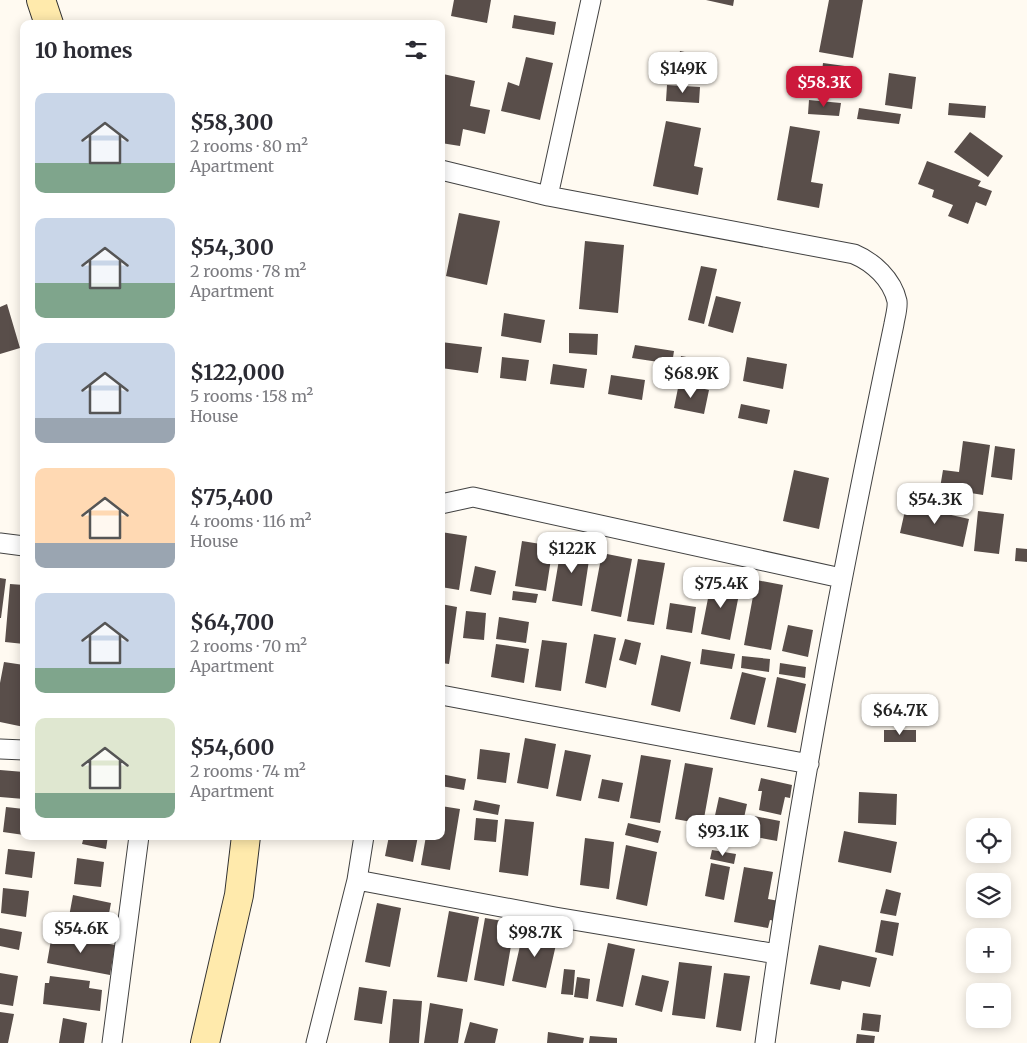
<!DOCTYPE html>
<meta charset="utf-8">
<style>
body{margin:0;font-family:Merriweather,serif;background:#f2f2f3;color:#2b2b33;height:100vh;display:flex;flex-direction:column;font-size:19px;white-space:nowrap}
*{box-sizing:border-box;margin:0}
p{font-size:16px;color:#7c7c81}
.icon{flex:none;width:28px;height:28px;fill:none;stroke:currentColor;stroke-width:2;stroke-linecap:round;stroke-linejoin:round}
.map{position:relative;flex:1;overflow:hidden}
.details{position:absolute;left:20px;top:20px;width:425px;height:820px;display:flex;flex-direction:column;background:#fff;border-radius:10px;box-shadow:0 2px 12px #0003}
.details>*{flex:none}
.buttons{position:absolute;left:966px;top:818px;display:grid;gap:10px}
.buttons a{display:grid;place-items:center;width:45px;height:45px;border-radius:10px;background:#fff;box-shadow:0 2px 12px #0003;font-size:25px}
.price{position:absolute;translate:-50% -42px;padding:0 11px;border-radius:10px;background:#fff;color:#222;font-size:16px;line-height:32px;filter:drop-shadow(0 1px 2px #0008)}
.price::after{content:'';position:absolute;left:50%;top:30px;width:15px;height:11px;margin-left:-8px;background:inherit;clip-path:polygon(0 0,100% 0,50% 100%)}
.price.selected{background:#cc193b;color:#fff}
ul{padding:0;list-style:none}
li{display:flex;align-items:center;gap:15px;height:125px;padding:0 15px}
li span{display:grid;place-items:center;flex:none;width:140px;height:100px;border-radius:10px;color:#555}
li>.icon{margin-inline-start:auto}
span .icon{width:60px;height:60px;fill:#fffc;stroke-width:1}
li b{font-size:21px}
h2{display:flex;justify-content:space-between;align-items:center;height:60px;padding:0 15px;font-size:21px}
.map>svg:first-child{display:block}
.building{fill:#594e4a}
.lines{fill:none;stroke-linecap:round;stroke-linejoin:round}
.street-casing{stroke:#424242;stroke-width:21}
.secondary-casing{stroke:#313131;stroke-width:30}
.street{stroke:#fff;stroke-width:19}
.secondary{stroke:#ffeaac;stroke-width:28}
</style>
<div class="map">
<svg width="1027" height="1043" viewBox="0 0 1027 1043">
<rect width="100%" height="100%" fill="#fffaf1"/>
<path class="building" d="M454,0H491L487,23L451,16Z
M706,0H734L733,6Z
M829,0H863L853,58L819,52Z
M514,15L556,22L554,35L512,28Z
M680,51L712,58L709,70L677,63Z
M526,57L553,63L540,120L501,111L508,82L519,86Z
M823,63L852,67L849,92L820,88Z
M668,68L688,70L687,81L667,80Z
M889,73L916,77L912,109L885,105Z
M443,74L475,81L470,106L490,110L485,134L463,129L460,146L441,143Z
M667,85L700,87L699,103L666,101Z
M809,100L841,103L839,116L808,114Z
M949,103L986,106L985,118L948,115Z
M859,108L901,114L899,124L857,119Z
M666,121L701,128L694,166L703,168L698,195L653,186Z
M790,126L820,131L811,182L823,184L819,208L777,200Z
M970,132L1003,156L988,177L954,152Z
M927,161L981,181L978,186L992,191L986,206L976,202L968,224L948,216L953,205L932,197L934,190L918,184Z
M459,213L500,221L487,285L446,276Z
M585,241L624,245L618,313L579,309Z
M701,266L717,269L704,324L688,320Z
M716,296L741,302L733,333L708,326Z
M7,304L20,348L0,354V307Z
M504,313L545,320L541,343L501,336Z
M569,333L598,334L597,355L569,353Z
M441,342L482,347L478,373L441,368Z
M635,345L674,351L672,364L632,358Z
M681,356L724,364L721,379L679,371Z
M502,357L529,360L526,381L500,378Z
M747,357L787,364L783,389L743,381Z
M553,364L587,369L584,388L550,384Z
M611,375L645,380L642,400L608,394Z
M679,383L709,390L704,414L674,408Z
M741,404L770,410L767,424L738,418Z
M963,441L990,445L983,495L940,488L943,470L959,472Z
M995,446L1015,449L1012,480L991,477Z
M794,470L829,478L819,529L783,521Z
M926,505L948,510L947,514L969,519L963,547L900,533L906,506L925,510Z
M978,511L1004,514L999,554L974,551Z
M441,532L467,536L459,590L441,587Z
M522,541L553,546L546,591L515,586Z
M562,542L591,547L582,606L552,601Z
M1016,548L1027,549V562L1015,561Z
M602,553L632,559L621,617L591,611Z
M638,559L665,563L654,625L627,621Z
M475,566L496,571L491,595L470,591Z
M0,578L6,579L1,618H0Z
M712,578L741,584L730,640L701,634Z
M756,580L783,585L771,650L744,645Z
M10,584L24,585V644L5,642Z
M513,591L538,594L536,603L512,600Z
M670,603L696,607L692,633L666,629Z
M441,604L457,607L449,664L441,663Z
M466,611L486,613L484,640L463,638Z
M499,617L529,622L526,643L496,639Z
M788,625L813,630L808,657L782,651Z
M594,634L616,638L606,688L585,683Z
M625,639L641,643L636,665L619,660Z
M542,640L567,643L561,691L535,687Z
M496,644L529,649L524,683L491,677Z
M702,649L735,654L732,669L700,664Z
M661,655L691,662L680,712L651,705Z
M742,656L770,659L769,672L741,668Z
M4,662L24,665V727L0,722V683Z
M780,663L806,667L805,678L779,674Z
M742,672L766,678L755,725L730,719Z
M777,677L806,684L796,733L767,727Z
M884,730H916V742H884Z
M525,738L556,744L548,789L517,783Z
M480,749L510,753L506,783L477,779Z
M565,750L591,755L581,801L556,796Z
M641,755L671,760L660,823L630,818Z
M685,763L713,768L703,824L675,819Z
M0,770L24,772V799L0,797Z
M441,774L466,779L464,790L441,786Z
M761,778L792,785L790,798L785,797L781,815L759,810L762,791H758Z
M602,779L623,783L619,802L598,798Z
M859,792L897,794L896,825L858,823Z
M719,797L747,804L742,827L714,820Z
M475,800L500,805L498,815L473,810Z
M441,806L460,809L450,870L421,865L426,836H441Z
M6,807L24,809V835L3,832Z
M754,816L780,821L777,841L750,836Z
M476,818L498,820L496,842L474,840Z
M505,819L534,822L528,876L499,872Z
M628,823L661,831L658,843L625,835Z
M711,825L741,831L739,842L709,837Z
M844,831L897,842L891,873L838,862Z
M84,836H108L106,849L82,844Z
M389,836H418L413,862L385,856Z
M585,838L614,842L609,889L580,885Z
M626,845L657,852L647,906L616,899Z
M8,849L35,852L32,878L5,874Z
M712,850L736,854L734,864L710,859Z
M77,858L104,862L101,887L74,884Z
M711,863L730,867L724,900L705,896Z
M744,867L773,872L768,899L779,901L775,921L770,920L768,928L734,922Z
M3,888L29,891L26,917L1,913Z
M886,889L901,893L896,916L880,913Z
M73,895L111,903L106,929L68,922Z
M377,903L401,908L390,967L365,962Z
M449,911L479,917L467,982L437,977Z
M485,918L515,923L504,986L474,980Z
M881,920L899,923L893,956L875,952Z
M0,928L22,932L19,950L0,946Z
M524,928L558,936L546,988L512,981Z
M52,934L115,945L110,975L47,963Z
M608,943L635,949L623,1007L596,1001Z
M819,945L877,958L870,987L842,981L840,990L810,984Z
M679,962L712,966L705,1019L672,1015Z
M564,969L575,970L573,995L561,994Z
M0,973L18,976L13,1006L0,1004Z
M724,973L750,976L741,1031L716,1027Z
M642,975L669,981L662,1012L635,1005Z
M50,976L90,981L89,988L102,990L100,1011L43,1004L45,983H49Z
M577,977L590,979L588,999L574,997Z
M359,987L387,991L382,1024L354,1020Z
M393,999L422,1001L419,1043H389Z
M430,1003L463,1009L458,1043H424Z
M0,1012L14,1014L8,1043H0Z
M863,1013L881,1015L879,1032L861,1030Z
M63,1018L87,1023L84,1043H59Z
M470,1022L498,1029L495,1043H464Z
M548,1032L584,1038L583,1043H547Z
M857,1034L875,1036L874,1043H856Z
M590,1036L617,1038V1043H589Z"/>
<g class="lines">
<defs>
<path id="street" d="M441,170L548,196L854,254C873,262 892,279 897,301C898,308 895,317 894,324C844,562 797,802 765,1043
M548,196L591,0
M441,504L473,497L841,578
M0,543L24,546
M441,695L809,764
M0,749L24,750
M357,880L555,917L777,954
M112,1043L139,836
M316,1043L357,880L364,836"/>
<path id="secondary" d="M41,0L49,24
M205,1043L239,895L246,836"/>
</defs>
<use href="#street" class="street-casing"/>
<use href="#secondary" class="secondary-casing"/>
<use href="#street" class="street"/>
<use href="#secondary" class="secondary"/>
</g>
</svg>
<div class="buttons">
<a><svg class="icon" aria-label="locate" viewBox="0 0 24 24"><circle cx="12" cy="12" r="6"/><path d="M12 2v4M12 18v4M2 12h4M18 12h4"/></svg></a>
<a><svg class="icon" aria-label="layers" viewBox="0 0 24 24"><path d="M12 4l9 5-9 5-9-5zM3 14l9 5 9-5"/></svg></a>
<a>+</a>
<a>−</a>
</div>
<b class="price" style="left:683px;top:94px">$149K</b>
<b class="price selected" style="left:824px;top:108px">$58.3K</b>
<b class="price" style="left:691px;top:399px">$68.9K</b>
<b class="price" style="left:935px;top:525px">$54.3K</b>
<b class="price" style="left:572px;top:574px">$122K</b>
<b class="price" style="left:721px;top:609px">$75.4K</b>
<b class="price" style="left:900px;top:736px">$64.7K</b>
<b class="price" style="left:723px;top:857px">$93.1K</b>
<b class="price" style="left:81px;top:954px">$54.6K</b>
<b class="price" style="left:535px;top:958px">$98.7K</b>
<section class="details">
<h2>10 homes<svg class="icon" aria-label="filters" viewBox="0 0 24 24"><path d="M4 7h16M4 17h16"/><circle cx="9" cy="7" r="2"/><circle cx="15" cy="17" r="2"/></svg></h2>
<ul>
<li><span style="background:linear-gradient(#c9d6e8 70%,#7fa58c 0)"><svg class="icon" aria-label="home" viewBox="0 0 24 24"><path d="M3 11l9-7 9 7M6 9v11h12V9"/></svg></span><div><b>$58,300</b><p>2 rooms · 80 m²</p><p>Apartment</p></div></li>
<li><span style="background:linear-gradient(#c9d6e8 65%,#7fa58c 0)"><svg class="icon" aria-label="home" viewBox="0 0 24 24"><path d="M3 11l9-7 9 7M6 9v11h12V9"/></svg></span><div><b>$54,300</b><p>2 rooms · 78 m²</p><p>Apartment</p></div></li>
<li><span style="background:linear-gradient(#c9d6e8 75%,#9aa5b1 0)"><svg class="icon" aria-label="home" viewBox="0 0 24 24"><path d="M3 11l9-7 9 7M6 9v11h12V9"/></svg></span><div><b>$122,000</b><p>5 rooms · 158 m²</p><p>House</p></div></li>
<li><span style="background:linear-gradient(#ffd9b3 75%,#9aa5b1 0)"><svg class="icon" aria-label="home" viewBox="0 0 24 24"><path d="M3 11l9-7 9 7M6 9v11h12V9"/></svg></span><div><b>$75,400</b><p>4 rooms · 116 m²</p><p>House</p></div></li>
<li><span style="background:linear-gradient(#c9d6e8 75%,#7fa58c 0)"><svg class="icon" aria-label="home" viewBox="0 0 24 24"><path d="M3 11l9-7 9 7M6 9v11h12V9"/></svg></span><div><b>$64,700</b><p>2 rooms · 70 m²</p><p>Apartment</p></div></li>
<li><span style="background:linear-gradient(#dfe7d0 75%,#7fa58c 0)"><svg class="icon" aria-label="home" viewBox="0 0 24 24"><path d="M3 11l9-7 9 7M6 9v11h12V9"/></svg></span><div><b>$54,600</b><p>2 rooms · 74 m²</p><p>Apartment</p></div></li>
</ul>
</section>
</div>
